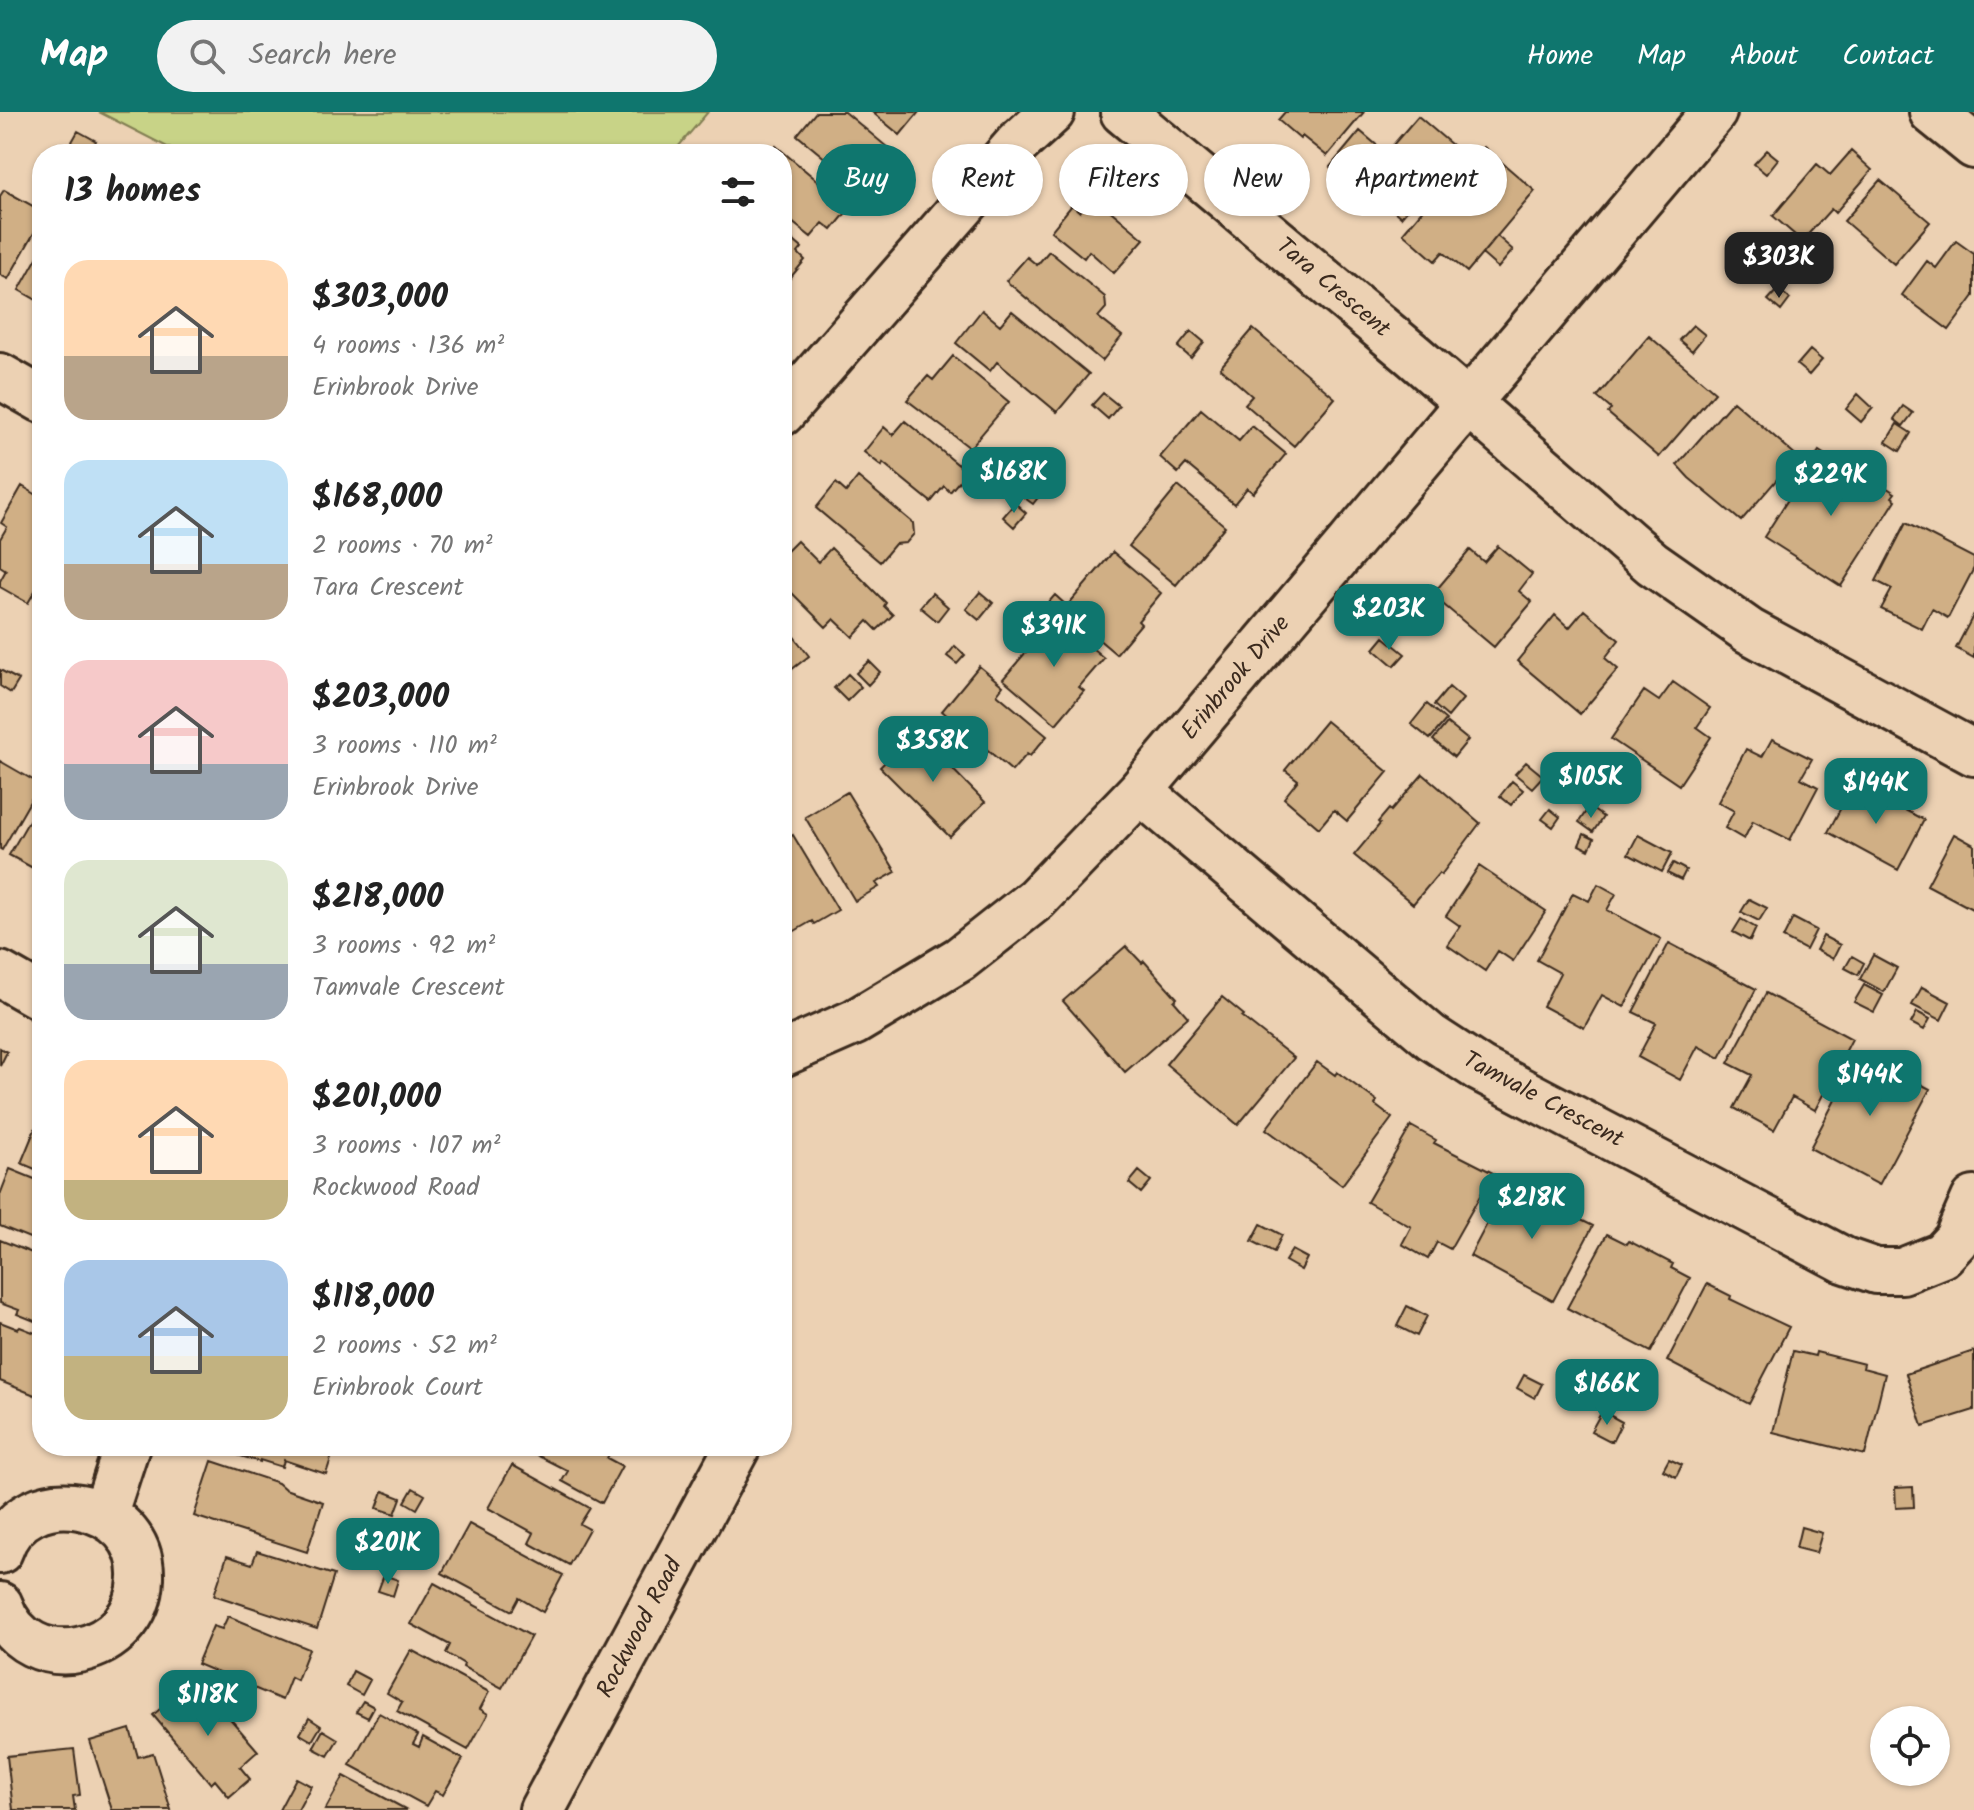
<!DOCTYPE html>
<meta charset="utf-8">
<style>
body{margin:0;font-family:Kalam,sans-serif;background:#f2f2f2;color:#222;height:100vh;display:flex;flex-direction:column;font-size:30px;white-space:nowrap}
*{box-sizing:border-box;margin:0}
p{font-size:26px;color:#767676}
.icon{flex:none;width:44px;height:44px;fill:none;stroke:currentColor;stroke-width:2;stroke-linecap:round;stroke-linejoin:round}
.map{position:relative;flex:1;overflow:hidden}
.sheet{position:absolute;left:32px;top:32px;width:760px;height:1312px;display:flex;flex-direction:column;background:#fff;border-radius:32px;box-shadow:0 2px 6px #0004}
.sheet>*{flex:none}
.top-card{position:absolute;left:816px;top:32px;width:760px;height:72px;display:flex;gap:16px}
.controls{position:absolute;left:1870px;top:1594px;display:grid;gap:16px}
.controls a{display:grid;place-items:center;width:80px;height:80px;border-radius:50%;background:#fff;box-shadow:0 2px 6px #0004;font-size:40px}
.price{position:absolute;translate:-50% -68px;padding:0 18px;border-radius:16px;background:#0f766e;color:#fff;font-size:26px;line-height:52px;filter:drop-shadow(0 2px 4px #0008)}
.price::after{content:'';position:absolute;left:50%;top:48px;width:24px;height:18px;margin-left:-12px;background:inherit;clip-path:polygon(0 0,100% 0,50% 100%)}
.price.selected{background:#222;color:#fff}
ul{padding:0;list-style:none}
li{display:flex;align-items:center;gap:24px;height:200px;padding:0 32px}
li span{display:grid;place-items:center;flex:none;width:224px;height:160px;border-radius:24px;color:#555}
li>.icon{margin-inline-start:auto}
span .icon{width:96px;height:96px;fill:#fffc;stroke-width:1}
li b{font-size:34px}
h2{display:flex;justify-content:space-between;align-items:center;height:96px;padding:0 32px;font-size:34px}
.tag{padding:0 28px;border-radius:36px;background:#fff;box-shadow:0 2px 6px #0004;font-size:28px;line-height:72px}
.tag.selected{background:#0f766e;color:#fff}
header{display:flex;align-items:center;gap:48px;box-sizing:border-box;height:112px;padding:0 40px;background:#0f766e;color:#fff}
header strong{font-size:38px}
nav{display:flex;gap:44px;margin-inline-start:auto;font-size:28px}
.search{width:560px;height:72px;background:#f2f2f2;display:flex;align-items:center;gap:20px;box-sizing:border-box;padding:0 28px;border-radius:44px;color:#767676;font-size:30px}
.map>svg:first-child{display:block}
.green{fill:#c8d387;stroke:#827e52;stroke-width:2}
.building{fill:#d0af85;stroke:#3b2a1e;stroke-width:2}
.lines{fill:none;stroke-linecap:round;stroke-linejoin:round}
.minor-casing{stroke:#3b2a1e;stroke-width:50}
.minor{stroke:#ecd1b3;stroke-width:44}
.labels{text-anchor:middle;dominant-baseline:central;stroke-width:7;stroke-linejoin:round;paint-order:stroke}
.street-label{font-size:24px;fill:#3b2a1e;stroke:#ecd1b3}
</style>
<header>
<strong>Map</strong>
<div class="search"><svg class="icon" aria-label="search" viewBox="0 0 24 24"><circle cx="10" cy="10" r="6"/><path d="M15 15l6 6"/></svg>Search here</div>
<nav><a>Home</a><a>Map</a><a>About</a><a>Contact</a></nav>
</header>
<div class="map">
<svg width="1974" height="1698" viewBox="0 0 1974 1698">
<rect width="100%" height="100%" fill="#ecd1b3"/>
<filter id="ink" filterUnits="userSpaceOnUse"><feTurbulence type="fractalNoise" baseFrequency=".0125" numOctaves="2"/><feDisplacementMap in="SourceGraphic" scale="16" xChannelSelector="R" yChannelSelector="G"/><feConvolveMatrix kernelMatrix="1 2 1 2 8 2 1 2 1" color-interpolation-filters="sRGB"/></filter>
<g filter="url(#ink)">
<path class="green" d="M99,0H708L672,42H181Z"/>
<path class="building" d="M816,0H845L887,35L881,42L890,49L860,85L827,57L832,52L797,23Z
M872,0H919L900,23Z
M1285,0H1364L1327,44L1302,24L1300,27L1278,8Z
M1418,4L1458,38L1401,105L1387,93L1381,99L1330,55L1360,19L1386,41Z
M78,19L96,29L89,42H82L69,35Z
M776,34L850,96L832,118L823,111L811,125L782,102V42H769Z
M1484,35L1535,79L1467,160L1443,140L1435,149L1403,121L1453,62L1458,66Z
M1767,38L1778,47L1766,62L1754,52Z
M1851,39L1872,58L1835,101L1831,97L1802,129L1773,104L1817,52L1830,63Z
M1880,68L1930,110L1894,152L1844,109Z
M4,78L42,99V107L8,167L0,163V84Z
M1093,84L1144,127L1114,161L1089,139L1084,146L1051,119L1072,93L1080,100Z
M782,119L802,136L798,141L805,148L782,176Z
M1497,124L1513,138L1498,156L1482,142Z
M1956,129L1974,142V184L1949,218L1902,183L1927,149L1936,156Z
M42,137V191L19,178Z
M1049,139L1105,185L1106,196L1098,205L1122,224L1102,249L1006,169L1027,145L1037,153Z
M1778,177L1790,187L1781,199L1768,188Z
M982,198L1000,213L1012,199L1089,262L1057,300L997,250L990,259L956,231Z
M1693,213L1705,223L1692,239L1679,228Z
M1253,217L1335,286L1294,334L1245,292L1252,284L1220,256Z
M1191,219L1204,230L1191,246L1178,235Z
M1649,224L1715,280L1659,345L1608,301L1611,297L1597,285Z
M1810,238L1822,248L1809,263L1797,253Z
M953,244L1009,290L970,336L907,288L928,264L933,268Z
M1103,281L1119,294L1108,307L1092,293Z
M1858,282L1873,296L1861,310L1846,297Z
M1733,289L1797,344L1741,409L1689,366L1677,353Z
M1903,294L1913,301L1903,314L1894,307Z
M1201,297L1239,329L1252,314L1286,342L1253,381L1247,376L1234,392L1186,352L1178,361L1160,345Z
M905,309L967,360L950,380L944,374L931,390L883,351L882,354L864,340L884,315L893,323Z
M1897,312L1911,321L1900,339L1886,330Z
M1819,339L1874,374L1876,369L1895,381L1892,385L1896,388L1841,474L1764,425Z
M858,365L913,411L914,422L906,431L895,432L880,450L816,396L836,371L846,380Z
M1027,372L1040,383L1033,392L1019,382Z
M22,374L42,386V467L28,491L0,475V469L6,458L0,454V427L7,415L1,411Z
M1178,374L1225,414L1176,473L1129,434Z
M1015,391L1026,401L1014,415L1003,405Z
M1906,411L1974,446V456L1948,506L1932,497L1922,517L1881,497L1892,477L1876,469Z
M797,429L818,450L831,436L886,491L884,494L893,503L877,518L868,509L853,525L834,507L826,515L782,471V444Z
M1498,434L1532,462L1519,479L1532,490L1494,535L1432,483L1470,438L1484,450Z
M1113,440L1161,481L1138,509L1141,512L1116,542L1065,499L1061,503L1047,492L1055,483L1067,494Z
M980,480L993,491L979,508L966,497Z
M932,481L948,495L937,509L920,495Z
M1584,498L1619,528L1605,546L1618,557L1580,602L1517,549L1555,503L1569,516Z
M1974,502V546L1956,536Z
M1041,504L1050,512L1055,505L1104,546L1079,575L1084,579L1056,612L1003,567L1038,526L1029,518Z
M782,509L809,544L782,565Z
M1384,525L1405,542L1394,554L1374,537Z
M955,534L965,543L957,552L947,544Z
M869,549L880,560L868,573L856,561Z
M979,554L1003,574L997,582L1047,624L1030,644L1027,642L1012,659L984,635L970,651L945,631L959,614L942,599Z
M0,558L19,568L11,581L0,574Z
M848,562L861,575L847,589L834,576Z
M1673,570L1710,596L1697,615L1711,625L1679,673L1611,627L1644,579L1659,589Z
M1449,575L1463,587L1448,605L1434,593Z
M1427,592L1446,608L1430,627L1411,612Z
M1326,609L1388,660L1347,709L1334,698L1319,716L1284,686L1298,668L1285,658Z
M1447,611L1468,628L1454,645L1433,628Z
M916,620L985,690L950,725L880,655Z
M1772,627L1812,647L1801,666L1818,675L1790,728L1753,709L1744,727L1725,716L1734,699L1718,690L1746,637L1762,645Z
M0,649L40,672L2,738L0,737Z
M1526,650L1543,664L1532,676L1515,662Z
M1423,662L1480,711L1441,763L1439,761L1413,792L1354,743L1380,712L1378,710L1389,697L1391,699Z
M1512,669L1523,678L1511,693L1500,684Z
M1854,671L1924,708L1898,758L1828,720Z
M847,680L896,760L876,771L879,775L855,789L805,705Z
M42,686V761L9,743Z
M1589,695L1603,705L1593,720L1579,710Z
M1550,697L1560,705L1553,715L1542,707Z
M1584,722L1594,727L1589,738L1579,733Z
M1954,722L1974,733V798L1927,773Z
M793,723L838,798L814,812L812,809L793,820L782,802V730Z
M1638,723L1672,741L1662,760L1628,742Z
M1673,751L1686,758L1681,768L1667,761Z
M1479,754L1546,799L1513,849L1498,839L1485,859L1447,833L1460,814L1446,804Z
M1598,772L1616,782L1607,798L1661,827L1624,895L1602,883L1584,916L1543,894L1560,861L1537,848L1573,781L1589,789Z
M1749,787L1767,796L1759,809L1741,800Z
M1793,806L1816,818L1806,838L1783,826Z
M1741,807L1756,816L1750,829L1733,820Z
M1823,824L1840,833L1833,847L1816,838Z
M1669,831L1756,877L1720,946L1698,934L1680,968L1638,945L1656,911L1633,900Z
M1126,834L1142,851L1144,849L1177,886L1174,889L1188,905L1125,960L1063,889Z
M1873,843L1897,856L1884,880L1860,867Z
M1852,844L1864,851L1858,863L1845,856Z
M1864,873L1883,883L1874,900L1854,890Z
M1922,875L1950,890L1941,908L1912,893Z
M1766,881L1852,927L1815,998L1792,985L1774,1018L1734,996L1752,963L1728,951Z
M1222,885L1244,903L1242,905L1294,946L1238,1013L1166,952Z
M1917,900L1930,907L1924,918L1911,911Z
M0,936L7,940L0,954Z
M1860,940L1930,977L1879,1073L1810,1036Z
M1317,950L1335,963L1337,960L1377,989L1375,993L1392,1006L1342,1073L1266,1017Z
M42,1000V1060L21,1051Z
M1411,1014L1436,1028L1434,1031L1493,1061L1450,1137L1437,1130L1428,1147L1402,1132L1411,1115L1367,1090Z
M10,1057L42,1070V1131L0,1114V1083Z
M1139,1059L1151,1069L1141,1081L1129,1071Z
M1509,1070L1529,1080L1531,1078L1574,1101L1573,1104L1593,1114L1553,1189L1470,1144Z
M1261,1112L1282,1123L1274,1140L1252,1129Z
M1607,1122L1627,1132L1629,1129L1673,1152L1671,1156L1690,1166L1651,1240L1567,1196Z
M0,1128L42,1145V1212L17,1202L19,1198L0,1191Z
M1292,1138L1307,1146L1301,1158L1285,1149Z
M1707,1172L1731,1184L1730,1187L1789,1215L1749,1292L1667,1249Z
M1407,1194L1427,1204L1417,1224L1397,1214Z
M0,1210L18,1217L20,1215L38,1222L37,1225L42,1227V1286L0,1269Z
M1793,1239L1815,1244L1816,1240L1864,1252L1863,1256L1885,1262L1865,1343L1773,1320Z
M1974,1239V1298L1923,1314L1906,1262Z
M1524,1263L1542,1272L1535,1286L1517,1276Z
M1602,1299L1622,1310L1612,1330L1591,1319Z
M219,1334H335L326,1362L284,1348L282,1355L260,1348V1350L218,1337Z
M614,1334L607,1346L622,1354L602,1391L562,1369L568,1359L521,1335Z
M1669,1347L1682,1353L1676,1365L1663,1358Z
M212,1349L278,1371L285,1377L323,1390L307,1440L194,1404Z
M512,1353L590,1396L580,1412L589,1417L569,1453L529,1431L534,1421L488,1396Z
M1913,1375L1914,1395L1896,1396L1895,1376Z
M413,1376L425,1383L417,1397L405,1390Z
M383,1379L401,1386L395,1402L377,1396Z
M469,1412L563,1463L543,1500L519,1486L512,1499L442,1461Z
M1801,1415L1822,1421L1816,1441L1796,1436Z
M257,1439L334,1463L317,1517L214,1483L227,1444L252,1452Z
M384,1463L398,1468L393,1484L378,1479Z
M434,1471L531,1524L502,1576L463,1555L464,1552L446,1541L450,1533L411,1512Z
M228,1504L309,1537L297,1568L291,1565L282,1588L197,1552L213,1514L222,1517Z
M411,1538L489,1580L480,1597L488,1602L468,1638L397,1599L402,1590L387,1581Z
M353,1559L370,1568L362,1583L346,1574Z
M202,1574L258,1639L240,1655L250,1667L229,1685L215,1668L211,1672L153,1603L184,1576L191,1583Z
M363,1589L374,1595L368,1606L356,1600Z
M379,1601L418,1623L413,1632L419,1635L423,1625L463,1647L443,1683L435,1679L426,1694L350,1653Z
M309,1606L321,1614L312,1629L300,1622Z
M130,1617L138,1645L153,1641L171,1698H112L90,1629Z
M323,1618L338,1627L328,1644L313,1636Z
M74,1637L80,1683L73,1684L75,1698H13L7,1644Z
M344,1664L407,1698H325Z
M296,1666L311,1674L298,1698H279Z"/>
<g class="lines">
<defs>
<path id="minor" d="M1123,0L1414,244L1652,451L1749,519L1974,641
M1932,0L1974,34
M0,264L42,288
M782,301L1018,31L1052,0
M1140,679L1431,925L1480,957L1844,1148L1876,1159H1902L1942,1143L1956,1128L1974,1087
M0,862L42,886
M782,942L855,910L960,847L1036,787L1140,679L1714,0
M105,1401L127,1334
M0,1439C24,1365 144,1387 141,1466C139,1544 27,1570 0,1493
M542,1698L738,1334"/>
</defs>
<use href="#minor" class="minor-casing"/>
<use href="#minor" class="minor"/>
</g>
</g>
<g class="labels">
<g class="street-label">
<text transform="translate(1333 176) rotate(40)">Tara Crescent</text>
<text transform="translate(1236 566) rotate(-50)">Erinbrook Drive</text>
<text transform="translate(1543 988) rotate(28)">Tamvale Crescent</text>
<text transform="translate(640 1516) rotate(-62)">Rockwood Road</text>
</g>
</g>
</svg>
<div class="controls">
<a><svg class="icon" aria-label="locate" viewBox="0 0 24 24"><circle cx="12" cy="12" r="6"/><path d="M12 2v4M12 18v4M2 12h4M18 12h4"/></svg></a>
</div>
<b class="price selected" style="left:1779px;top:188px">$303K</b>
<b class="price" style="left:1014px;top:403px">$168K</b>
<b class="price" style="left:1831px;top:406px">$229K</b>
<b class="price" style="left:1389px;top:540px">$203K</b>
<b class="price" style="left:1054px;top:557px">$391K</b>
<b class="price" style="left:933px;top:672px">$358K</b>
<b class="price" style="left:1591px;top:708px">$105K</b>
<b class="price" style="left:1876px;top:714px">$144K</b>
<b class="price" style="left:1870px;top:1006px">$144K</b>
<b class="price" style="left:1532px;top:1129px">$218K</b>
<b class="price" style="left:1607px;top:1315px">$166K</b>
<b class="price" style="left:388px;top:1474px">$201K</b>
<b class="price" style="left:208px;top:1626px">$118K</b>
<div class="top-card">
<a class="tag selected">Buy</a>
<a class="tag">Rent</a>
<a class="tag">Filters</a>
<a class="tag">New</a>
<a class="tag">Apartment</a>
</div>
<section class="sheet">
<h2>13 homes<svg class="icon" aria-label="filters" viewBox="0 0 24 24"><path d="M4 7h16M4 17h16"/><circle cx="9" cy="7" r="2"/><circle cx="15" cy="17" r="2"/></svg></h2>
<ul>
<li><span style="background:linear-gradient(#ffd9b3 60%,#b9a48a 0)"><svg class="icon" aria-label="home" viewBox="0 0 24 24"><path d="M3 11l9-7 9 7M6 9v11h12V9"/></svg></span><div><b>$303,000</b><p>4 rooms · 136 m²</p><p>Erinbrook Drive</p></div></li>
<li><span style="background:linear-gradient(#bfe0f5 65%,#b9a48a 0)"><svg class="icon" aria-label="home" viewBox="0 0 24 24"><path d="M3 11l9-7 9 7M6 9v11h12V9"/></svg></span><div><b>$168,000</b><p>2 rooms · 70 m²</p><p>Tara Crescent</p></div></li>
<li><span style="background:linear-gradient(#f6c9c9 65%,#9aa5b1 0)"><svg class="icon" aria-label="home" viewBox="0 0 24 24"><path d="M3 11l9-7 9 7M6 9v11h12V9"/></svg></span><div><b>$203,000</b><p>3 rooms · 110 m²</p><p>Erinbrook Drive</p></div></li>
<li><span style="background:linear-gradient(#dfe7d0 65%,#9aa5b1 0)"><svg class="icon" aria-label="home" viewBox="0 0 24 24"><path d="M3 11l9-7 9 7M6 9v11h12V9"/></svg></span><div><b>$218,000</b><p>3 rooms · 92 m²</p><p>Tamvale Crescent</p></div></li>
<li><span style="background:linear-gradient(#ffd9b3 75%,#c2b280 0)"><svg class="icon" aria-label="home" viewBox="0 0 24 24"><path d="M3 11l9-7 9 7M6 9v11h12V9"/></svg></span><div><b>$201,000</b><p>3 rooms · 107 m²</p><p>Rockwood Road</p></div></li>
<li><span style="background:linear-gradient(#a9c7e8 60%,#c2b280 0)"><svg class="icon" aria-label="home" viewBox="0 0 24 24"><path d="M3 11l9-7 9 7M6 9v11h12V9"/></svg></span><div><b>$118,000</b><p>2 rooms · 52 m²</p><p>Erinbrook Court</p></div></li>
</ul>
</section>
</div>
